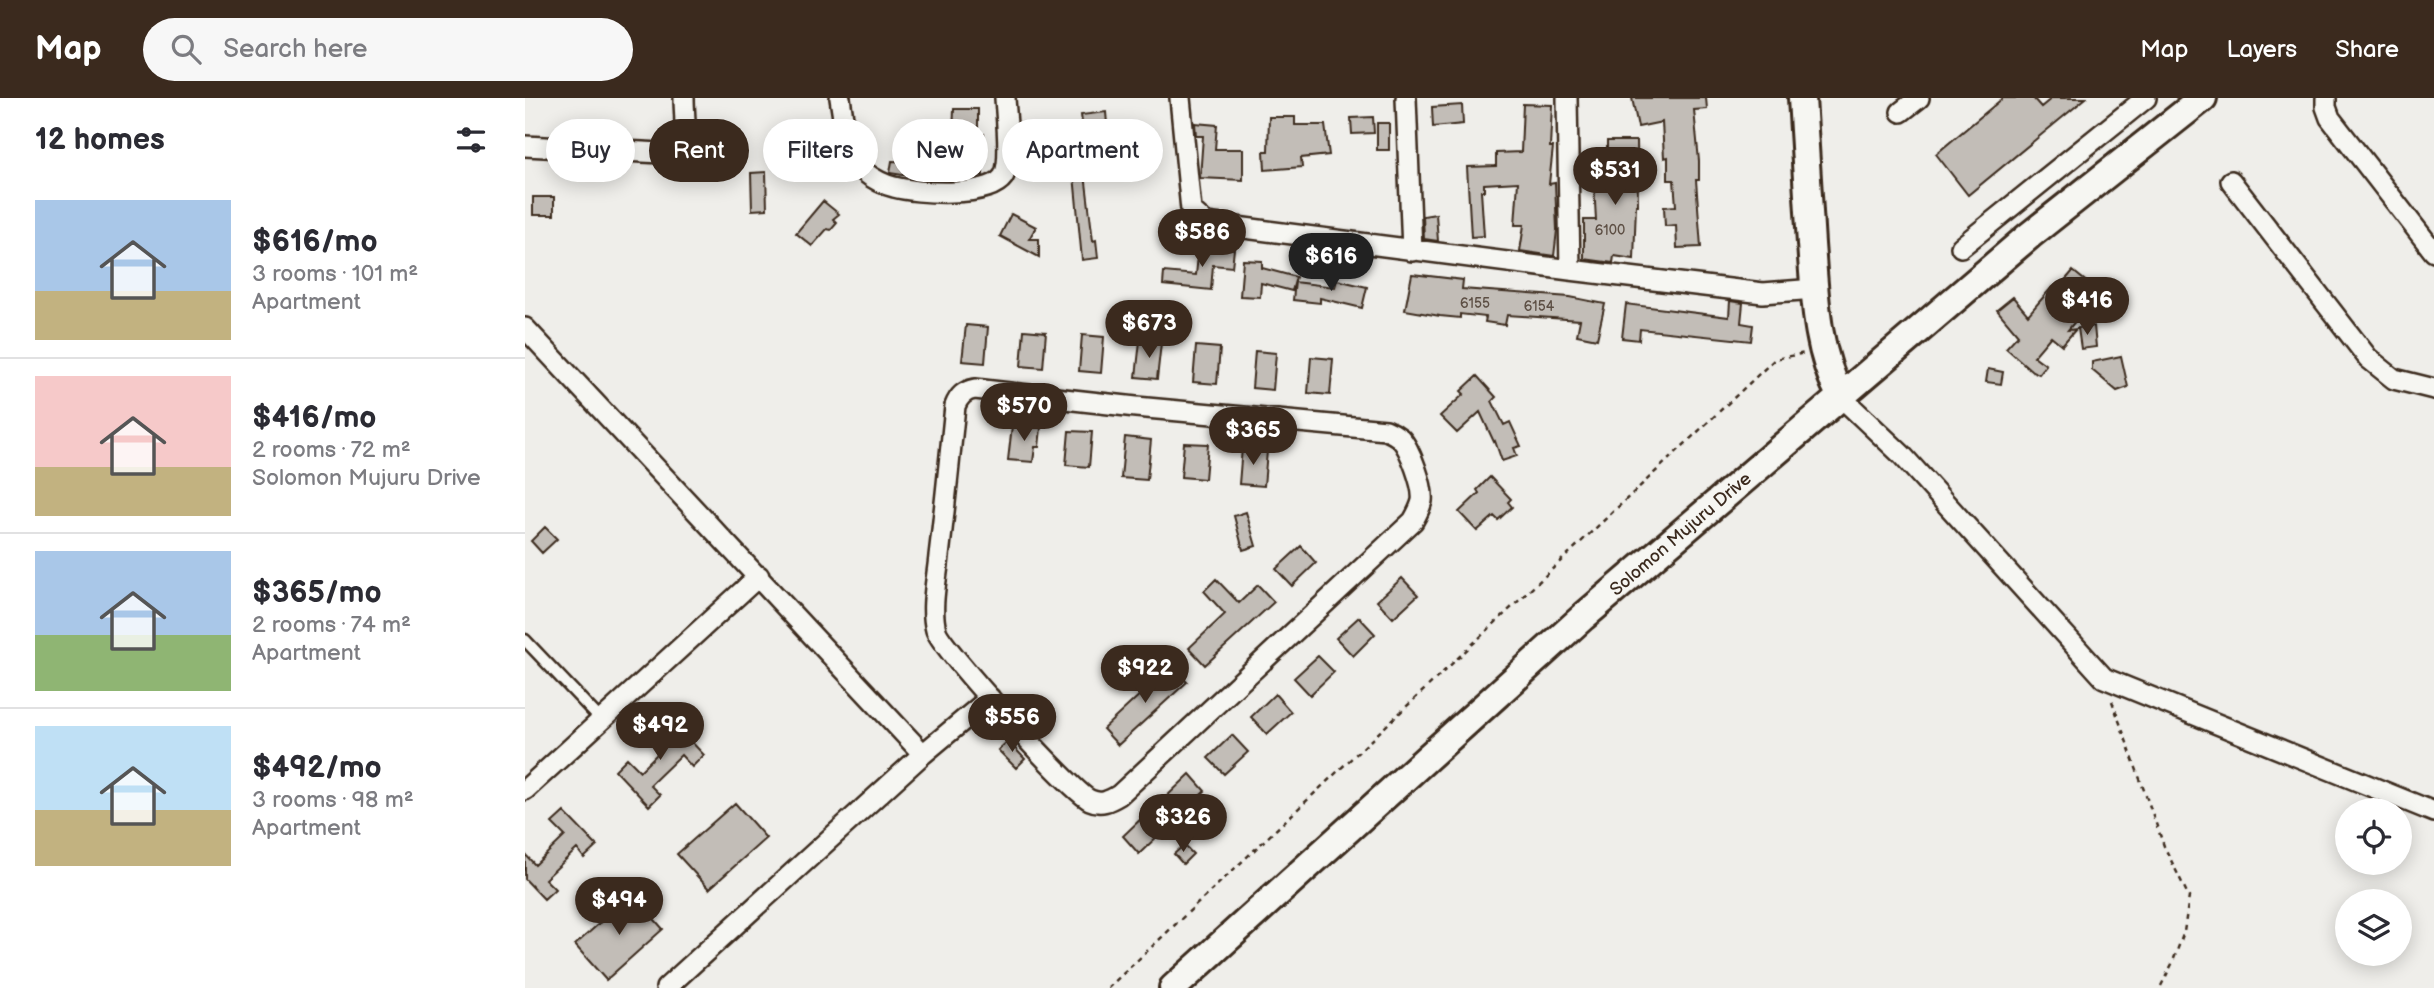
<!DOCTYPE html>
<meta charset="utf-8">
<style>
body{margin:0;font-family:"Balsamiq Sans",sans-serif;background:#f7f7f7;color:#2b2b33;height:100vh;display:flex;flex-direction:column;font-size:26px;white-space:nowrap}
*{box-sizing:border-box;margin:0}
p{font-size:23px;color:#7c7c81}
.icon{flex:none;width:38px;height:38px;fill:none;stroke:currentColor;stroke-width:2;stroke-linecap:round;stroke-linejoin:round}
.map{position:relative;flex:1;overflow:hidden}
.panel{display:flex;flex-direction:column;background:#fff;width:525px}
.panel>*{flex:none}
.top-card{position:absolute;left:21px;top:21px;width:665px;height:63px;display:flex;gap:14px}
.tools{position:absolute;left:1810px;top:700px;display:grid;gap:14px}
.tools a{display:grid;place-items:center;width:77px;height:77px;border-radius:50%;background:#fff;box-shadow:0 4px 18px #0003;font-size:35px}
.price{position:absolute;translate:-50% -60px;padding:0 16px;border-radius:24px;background:#3b2a1e;color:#fff;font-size:23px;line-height:46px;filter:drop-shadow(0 2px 4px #0008)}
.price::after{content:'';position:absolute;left:50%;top:42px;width:21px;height:16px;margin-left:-10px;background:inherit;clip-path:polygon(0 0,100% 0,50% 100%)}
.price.selected{background:#222;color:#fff}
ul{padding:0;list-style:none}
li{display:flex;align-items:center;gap:21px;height:175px;padding:0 35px}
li+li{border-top:2px solid #e1e1e2}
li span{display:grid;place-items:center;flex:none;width:196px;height:140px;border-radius:0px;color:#555}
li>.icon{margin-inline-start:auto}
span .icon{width:84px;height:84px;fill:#fffc;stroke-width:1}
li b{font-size:30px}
h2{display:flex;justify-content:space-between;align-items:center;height:84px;padding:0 35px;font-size:30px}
.tag{padding:0 24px;border-radius:32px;background:#fff;box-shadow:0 4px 18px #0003;font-size:24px;line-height:63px}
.tag.selected{background:#3b2a1e;color:#fff}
header{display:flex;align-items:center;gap:42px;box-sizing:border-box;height:98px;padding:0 35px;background:#3b2a1e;color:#fff}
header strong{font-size:33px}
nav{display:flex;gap:38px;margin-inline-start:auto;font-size:24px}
.search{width:490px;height:63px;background:#f7f7f7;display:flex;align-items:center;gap:18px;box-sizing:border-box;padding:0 24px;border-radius:38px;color:#7c7c81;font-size:26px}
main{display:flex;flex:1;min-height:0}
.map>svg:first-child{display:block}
.building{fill:#c2bdb7;stroke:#3b2a1e;stroke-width:2}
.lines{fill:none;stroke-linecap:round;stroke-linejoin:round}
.lane-casing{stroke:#3b2a1e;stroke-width:15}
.street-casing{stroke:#3b2a1e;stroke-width:24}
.secondary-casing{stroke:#3b2a1e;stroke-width:32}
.path{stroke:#3b2a1e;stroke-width:2.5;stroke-dasharray:5 5;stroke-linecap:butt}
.lane{stroke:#f6f6f2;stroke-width:10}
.street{stroke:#f6f6f2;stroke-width:19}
.secondary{stroke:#f6f6f2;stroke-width:26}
.labels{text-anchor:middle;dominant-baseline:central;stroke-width:7;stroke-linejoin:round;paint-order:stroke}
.number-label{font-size:14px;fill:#5d4f44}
.street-label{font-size:18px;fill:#3b2a1e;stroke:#f6f6f2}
</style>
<header>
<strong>Map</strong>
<div class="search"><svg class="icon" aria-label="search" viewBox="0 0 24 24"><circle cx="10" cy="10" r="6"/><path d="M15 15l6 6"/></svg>Search here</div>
<nav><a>Map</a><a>Layers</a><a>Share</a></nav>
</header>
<main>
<section class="panel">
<h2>12 homes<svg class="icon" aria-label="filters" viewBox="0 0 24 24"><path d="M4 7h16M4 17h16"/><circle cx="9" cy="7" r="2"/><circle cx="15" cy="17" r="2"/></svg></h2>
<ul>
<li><span style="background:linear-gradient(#a9c7e8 65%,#c2b280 0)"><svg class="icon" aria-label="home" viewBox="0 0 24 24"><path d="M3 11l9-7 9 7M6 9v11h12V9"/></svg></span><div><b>$616/mo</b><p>3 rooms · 101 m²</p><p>Apartment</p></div></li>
<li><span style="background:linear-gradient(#f6c9c9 65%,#c2b280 0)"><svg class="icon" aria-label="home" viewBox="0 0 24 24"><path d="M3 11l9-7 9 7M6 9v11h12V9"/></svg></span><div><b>$416/mo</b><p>2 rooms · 72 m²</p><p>Solomon Mujuru Drive</p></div></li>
<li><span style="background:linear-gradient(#a9c7e8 60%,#8fb573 0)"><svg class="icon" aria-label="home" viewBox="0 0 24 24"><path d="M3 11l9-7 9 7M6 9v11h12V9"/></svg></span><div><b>$365/mo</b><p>2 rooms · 74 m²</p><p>Apartment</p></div></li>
<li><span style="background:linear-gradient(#bfe0f5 60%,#c2b280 0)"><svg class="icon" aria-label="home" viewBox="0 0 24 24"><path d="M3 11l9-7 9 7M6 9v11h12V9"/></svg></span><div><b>$492/mo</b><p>3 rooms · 98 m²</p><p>Apartment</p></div></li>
</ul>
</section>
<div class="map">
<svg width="1909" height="890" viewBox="0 0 1909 890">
<rect width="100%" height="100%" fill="#efeeea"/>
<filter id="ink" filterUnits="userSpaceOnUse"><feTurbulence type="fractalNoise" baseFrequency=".0143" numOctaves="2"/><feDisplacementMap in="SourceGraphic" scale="14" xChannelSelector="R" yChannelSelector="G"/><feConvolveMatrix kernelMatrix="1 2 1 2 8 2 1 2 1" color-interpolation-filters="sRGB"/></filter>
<g filter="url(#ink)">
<path class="building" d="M1107,0H1181L1182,11L1169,12L1174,63V82H1171L1176,149L1152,150L1151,127L1140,128L1139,109L1151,108L1149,82H1143V59L1139,60L1137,24L1113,29Z
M1478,0H1508L1516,9L1527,0H1561L1443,97L1411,56Z
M998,6L1027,7L1025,49H1028L1024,86L1030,85L1032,132L1029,158L995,153L999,127H990L993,84L959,86V93H956L959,138L946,139L942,69L971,68V55L996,54Z
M937,7L938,26L908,29L907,9Z
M429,11H453V36H459L460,54H457L458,77L424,82L422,37H428Z
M581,14L583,38L559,40L556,17Z
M744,19H770V27H800L804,57L776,60L777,69L740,72L739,53H743Z
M848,19L849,35L827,36L826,20Z
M670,25L692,27L690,51H718V82L675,80L678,38H671Z
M852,25H864V52H852Z
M1082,43H1112L1113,107H1111L1109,161L1089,158L1088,165L1059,161V122H1071L1069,86L1080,85L1079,68L1082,67Z
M367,63L403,65L402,81L365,75Z
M241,74L242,111L227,112L226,75Z
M560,76L568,143L571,142L573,160L557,162L549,77Z
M8,99H29V117H8Z
M298,103L314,116L308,121L312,125L306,132L302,131L287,148L271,135Z
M486,116L511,129L504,141H514V159L475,138Z
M911,116L913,143L899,141L898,118Z
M674,148L709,151L707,169L688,167L686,192L638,187L639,174L671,177Z
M718,162L737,163V170L771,179L767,193L736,185L735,199L715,198Z
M1548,173L1574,194L1543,232L1551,231L1537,247L1526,238L1509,258L1521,267L1514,276L1507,273L1481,250L1493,237L1472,212L1488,199L1503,217L1527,189L1531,193Z
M887,176L938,182L937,191L1045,199L1080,206L1072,241L1052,237L1055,222L982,217L980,227L960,224L961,219L935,216V220L915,218L880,212Z
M812,182L842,189L837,210L795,200V205L768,202L770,184L810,189Z
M1205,203L1218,205L1216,225L1228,227L1226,243L1115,231L1114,242L1097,240L1101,206L1204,219Z
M441,227L463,229L460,265L437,263Z
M1569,228L1571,249L1556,251L1553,230Z
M499,232L521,234L518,270L496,268Z
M557,237L579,239L576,275L554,273Z
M615,243L636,245L632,281L611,279Z
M671,248L695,250L692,286L668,284Z
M730,253L751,255L748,292L727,290Z
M1596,258L1603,289L1592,293L1567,272V264Z
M786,259L808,261L805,297L783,295Z
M1463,271L1478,274L1476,286L1461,284Z
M952,278L971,299L967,303L979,327L985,324L996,348L989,350L992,358L977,363L970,343L969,344L955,314L932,335L915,318L939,296L936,293Z
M487,328L516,330L514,349H510L508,364L483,362Z
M544,333L567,334L564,369L541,367Z
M600,339L626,342L622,382L596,380Z
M659,345L683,346L680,381L656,379Z
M717,350L742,353L739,388L714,386Z
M965,379L986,401L983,404L987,409L973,422L969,418L952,433L934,414L954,395L952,392Z
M721,414L731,448L718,452L709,418Z
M20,429L32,441L17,455L6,443Z
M776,448L791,465L767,488L751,471Z
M877,480L893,497L868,520L852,503Z
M691,481L714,505L733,487L749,504L680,567L664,550L700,516L679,493Z
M834,519L850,536L828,558L811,540Z
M793,558L809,574L785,597L769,580Z
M646,568L662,584L593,647L578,631Z
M750,596L766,614L742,636L726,619Z
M144,620L179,657L167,669L156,657L125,687L135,697L124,708L90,672L102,660L115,673L144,644L132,631Z
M707,637L723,654L699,676L683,660Z
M483,643L500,661L491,670L473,652Z
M665,676L680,693L656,716L640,700Z
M210,705L241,740L184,791L152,756Z
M39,714L72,748L59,760L52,751L20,781L30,791L19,801L0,781V756L10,767L40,738L27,725Z
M622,715L638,733L614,756L598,738Z
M659,747L668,756L658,766L649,756Z
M107,796L138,831L81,882L50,847Z"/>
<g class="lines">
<defs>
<path id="lane" d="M0,542L76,622"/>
<path id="street" d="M315,0C319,25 321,56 341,75C348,81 360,87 369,89C391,95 463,100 478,79C487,66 481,18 480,0
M655,0L666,112L681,125L1045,172
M881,0L887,153
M1042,0L1045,172L1238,195L1290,191
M1801,0V9L1805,20L1909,154
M1376,14L1394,0
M0,48L137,55C167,46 159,26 159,0
M1706,83L1843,260L1869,281L1909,291
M1436,149L1621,0
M0,230L398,656
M450,291L611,309L861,332C866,334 871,337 875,340C885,350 899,389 897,403C895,411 892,416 888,423L594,697C584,703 576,707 565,702C547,694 415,549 411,532C405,509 412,481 414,458C420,408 425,358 430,308C434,298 439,293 450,291Z
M1316,299L1377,357L1579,580L1909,714
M0,692L234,478
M141,890L398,656L465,600"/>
<g id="secondary">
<path d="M1277,0C1280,49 1283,98 1286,146C1290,198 1291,253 1316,299"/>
<path id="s1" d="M648,890L1058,519L1505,137L1678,0"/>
</g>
</defs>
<use href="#lane" class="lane-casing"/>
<use href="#street" class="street-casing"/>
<use href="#secondary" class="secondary-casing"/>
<path class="path" d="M1587,603L1639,748L1664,799L1659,834L1647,866L1635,890
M583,890L1250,261L1280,255"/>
<use href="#lane" class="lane"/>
<use href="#street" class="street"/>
<use href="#secondary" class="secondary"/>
</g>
</g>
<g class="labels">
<g class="number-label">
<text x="1085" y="132">6100</text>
<text x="950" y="205">6155</text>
<text x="1014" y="208">6154</text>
</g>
<g class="street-label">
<text stroke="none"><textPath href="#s1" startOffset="681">Solomon Mujuru Drive</textPath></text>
</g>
</g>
</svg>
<div class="tools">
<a><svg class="icon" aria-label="locate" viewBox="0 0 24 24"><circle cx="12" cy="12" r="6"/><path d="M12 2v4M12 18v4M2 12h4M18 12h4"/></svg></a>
<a><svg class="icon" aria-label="layers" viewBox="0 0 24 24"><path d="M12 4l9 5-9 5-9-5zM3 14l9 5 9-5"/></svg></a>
</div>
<b class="price" style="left:1090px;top:109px">$531</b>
<b class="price" style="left:677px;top:171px">$586</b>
<b class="price selected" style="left:806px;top:195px">$616</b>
<b class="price" style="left:1562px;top:239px">$416</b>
<b class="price" style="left:624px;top:262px">$673</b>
<b class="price" style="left:499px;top:345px">$570</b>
<b class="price" style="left:728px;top:369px">$365</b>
<b class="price" style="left:620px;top:607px">$922</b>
<b class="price" style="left:487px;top:656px">$556</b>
<b class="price" style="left:135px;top:664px">$492</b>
<b class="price" style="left:658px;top:756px">$326</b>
<b class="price" style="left:94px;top:839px">$494</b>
<div class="top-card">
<a class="tag">Buy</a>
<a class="tag selected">Rent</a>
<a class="tag">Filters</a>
<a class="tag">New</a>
<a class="tag">Apartment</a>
</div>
</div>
</main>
